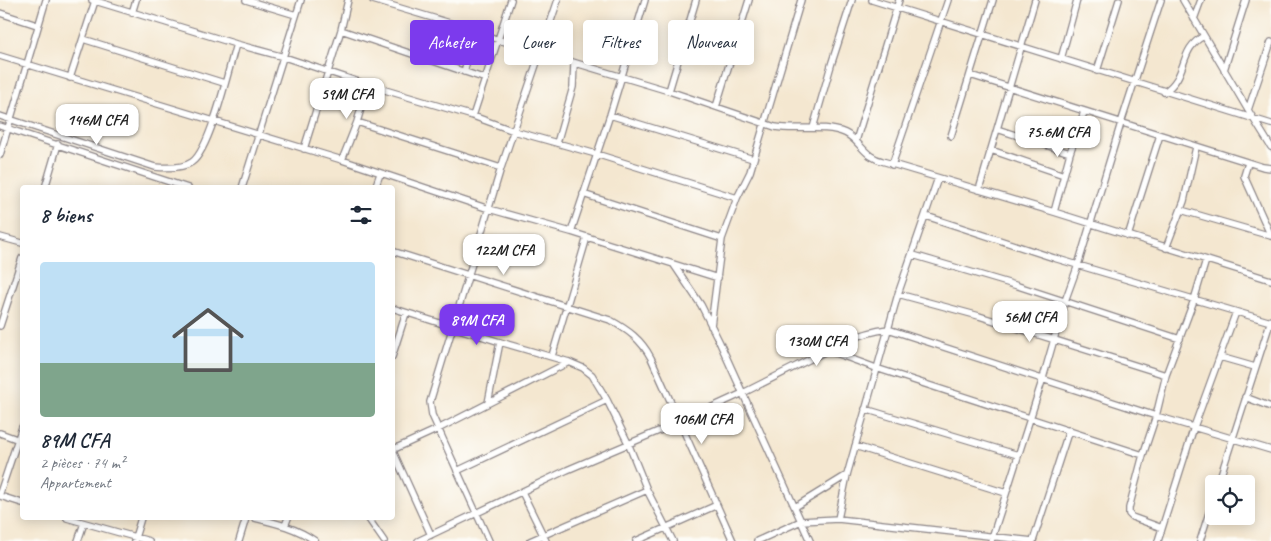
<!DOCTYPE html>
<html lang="fr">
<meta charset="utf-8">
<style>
body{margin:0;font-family:Caveat,sans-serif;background:#f6f6f7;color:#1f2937;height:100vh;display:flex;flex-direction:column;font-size:19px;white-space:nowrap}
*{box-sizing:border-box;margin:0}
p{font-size:16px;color:#747a83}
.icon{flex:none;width:28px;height:28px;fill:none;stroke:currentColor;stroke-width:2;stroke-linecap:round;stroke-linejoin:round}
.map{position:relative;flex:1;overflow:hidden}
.sheet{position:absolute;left:20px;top:185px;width:375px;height:335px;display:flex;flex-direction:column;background:#fff;border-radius:5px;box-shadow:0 2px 12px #0003}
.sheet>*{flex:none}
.banner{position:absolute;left:410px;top:20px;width:475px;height:45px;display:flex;gap:10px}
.controls{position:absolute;left:1205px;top:475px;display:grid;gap:10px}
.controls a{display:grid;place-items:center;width:50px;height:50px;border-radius:5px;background:#fff;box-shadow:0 2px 12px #0003;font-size:25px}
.price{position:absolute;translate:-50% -42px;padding:0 11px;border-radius:10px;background:#fff;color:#222;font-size:16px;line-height:32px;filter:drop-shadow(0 1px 2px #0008)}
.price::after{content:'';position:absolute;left:50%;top:30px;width:15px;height:11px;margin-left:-8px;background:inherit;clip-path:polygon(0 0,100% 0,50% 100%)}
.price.active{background:#7c3aed;color:#fff}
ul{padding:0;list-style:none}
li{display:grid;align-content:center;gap:10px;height:265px;padding:0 20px}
li span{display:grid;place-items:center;height:155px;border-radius:5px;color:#555}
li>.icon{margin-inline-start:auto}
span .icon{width:90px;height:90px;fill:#fffc;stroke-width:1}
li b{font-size:21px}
h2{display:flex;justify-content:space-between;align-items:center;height:60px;padding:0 20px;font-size:21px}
.pill{padding:0 18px;border-radius:5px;background:#fff;box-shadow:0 2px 12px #0003;font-size:18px;line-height:45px}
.pill.active{background:#7c3aed;color:#fff}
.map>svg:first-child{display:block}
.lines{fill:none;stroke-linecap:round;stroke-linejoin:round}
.street-casing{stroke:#8b8486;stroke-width:8}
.street{stroke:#fff;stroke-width:5.5}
</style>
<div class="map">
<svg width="1271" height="541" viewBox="0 0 1271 541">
<rect width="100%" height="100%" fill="#fdfcf7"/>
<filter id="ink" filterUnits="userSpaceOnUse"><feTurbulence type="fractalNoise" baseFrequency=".02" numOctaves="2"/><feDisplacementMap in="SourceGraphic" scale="10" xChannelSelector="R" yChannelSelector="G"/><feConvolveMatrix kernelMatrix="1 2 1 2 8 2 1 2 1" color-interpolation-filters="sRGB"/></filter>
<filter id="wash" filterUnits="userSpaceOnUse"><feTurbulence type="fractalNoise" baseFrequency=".0096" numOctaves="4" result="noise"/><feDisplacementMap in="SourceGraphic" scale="20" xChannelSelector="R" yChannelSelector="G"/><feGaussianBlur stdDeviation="1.12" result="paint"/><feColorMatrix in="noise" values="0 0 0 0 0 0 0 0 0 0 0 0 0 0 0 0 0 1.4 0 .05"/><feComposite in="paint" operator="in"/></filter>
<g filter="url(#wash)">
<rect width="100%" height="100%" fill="#f4e7d0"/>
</g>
<g filter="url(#ink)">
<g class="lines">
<defs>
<path id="street" d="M92,0L236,44L284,57L368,85L473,116L514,131L596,154L737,198
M246,0L296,15
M373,0L453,24L499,40L669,91L775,127C796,131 825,124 845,133C856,138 862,150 871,156C874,158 878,160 882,161L1054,212L1271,280
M872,0L1271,124
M1183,0L1248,110L1271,147
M0,13L37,25
M132,13L136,0
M1194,19L1201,0
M341,30L486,79
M83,39L224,83
M684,40L732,56
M0,56L342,160L489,209L571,232L718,278
M1061,59L1077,0
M1224,70L1246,0
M1097,71L1119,0
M464,72L475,31
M970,75L1263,167L1271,168
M70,78L95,1
M669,91L696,0
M1164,92C1189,76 1178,49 1204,36
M716,107L749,0
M1248,110L1271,42
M610,115L753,159
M0,116L155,167C166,168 182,169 192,162C210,150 229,68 236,44
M473,116L511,0
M357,122L501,168
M0,126L188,188
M813,128L832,62L852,0
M997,129L1070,153
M951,136L993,0
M856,141L899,0
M557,143L573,87L574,63
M304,149L341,30L348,0
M991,150L1064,175
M0,155L46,0
M342,160L357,122L368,85
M1248,163L1244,176L1271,236
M892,165L948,0
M45,188L58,144
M242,188L301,0
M375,188L380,174
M979,190L1035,0
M583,194L722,239
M1181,210L1271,236
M1054,212L1070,153L1084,112
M926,216L1054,258L1271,322
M571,232L610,115L645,0
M1128,236L1160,135
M0,237L22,243
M1166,248L1184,201L1196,147
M392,251L610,320C628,330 641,339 651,358L733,541
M913,255L1018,286L1180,339
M674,265L701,305L719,341L810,541
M898,294L979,316L1166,375
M392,308L500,342L569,362L583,368L592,375L607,400L628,443L647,490L673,541
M0,326L22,258
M711,326L722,239L737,198L750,172L801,0
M827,350L876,368L1143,455
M552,356L587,237
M392,357L406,313
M1220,357L1255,367
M1245,397L1271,407
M488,403L500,342
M865,409L1018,455
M0,433L22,441
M855,446L1006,493
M392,449L431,535
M392,450L438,429L569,362
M457,471L607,400
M1218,484L1271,320
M522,492L546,541
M0,493L22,427
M0,496L22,503
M795,507L847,475
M67,518L149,541
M255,518C276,523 297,528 315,541
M368,518L384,541
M838,519L847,475L898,294L938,178
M285,526L288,518
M1162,528L1132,517L1129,514V508L1143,455L1156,416L1166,375L1194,300L1206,260
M78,541L84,523
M134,541L141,518
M239,541L246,518
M418,541L567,470L680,422L743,393L846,341C860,335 873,331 888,329L1156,416L1271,450
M489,541L432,415L430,402L501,168L558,0
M530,541L647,490
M636,541L717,505
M757,541L801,521L838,519L1033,541
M991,541L1043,378L1065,301L1078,265L1121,123L1161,0
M1033,541L1069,430
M1158,541L1194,427L1236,312
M1200,541L1214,497"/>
</defs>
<use href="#street" class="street-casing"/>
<use href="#street" class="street"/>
</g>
</g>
</svg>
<div class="controls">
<a><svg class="icon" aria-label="locate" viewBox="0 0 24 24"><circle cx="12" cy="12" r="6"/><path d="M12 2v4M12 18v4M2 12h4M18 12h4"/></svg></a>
</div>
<b class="price" style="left:347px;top:120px">59M CFA</b>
<b class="price" style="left:97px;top:146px">146M CFA</b>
<b class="price" style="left:1058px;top:158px">75.6M CFA</b>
<b class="price" style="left:504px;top:276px">122M CFA</b>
<b class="price" style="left:1030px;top:343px">56M CFA</b>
<b class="price active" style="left:477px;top:346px">89M CFA</b>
<b class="price" style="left:817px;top:367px">130M CFA</b>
<b class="price" style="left:702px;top:445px">106M CFA</b>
<div class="banner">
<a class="pill active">Acheter</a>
<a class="pill">Louer</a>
<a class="pill">Filtres</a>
<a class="pill">Nouveau</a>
</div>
<section class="sheet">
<h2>8 biens<svg class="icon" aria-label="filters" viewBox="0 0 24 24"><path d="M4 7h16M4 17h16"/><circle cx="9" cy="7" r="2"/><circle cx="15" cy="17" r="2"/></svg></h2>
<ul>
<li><span style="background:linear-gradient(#bfe0f5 65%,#7fa58c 0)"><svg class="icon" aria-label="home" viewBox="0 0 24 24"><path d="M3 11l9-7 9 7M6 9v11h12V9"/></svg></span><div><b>89M CFA</b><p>2 pièces · 74 m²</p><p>Appartement</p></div></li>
</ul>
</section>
</div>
